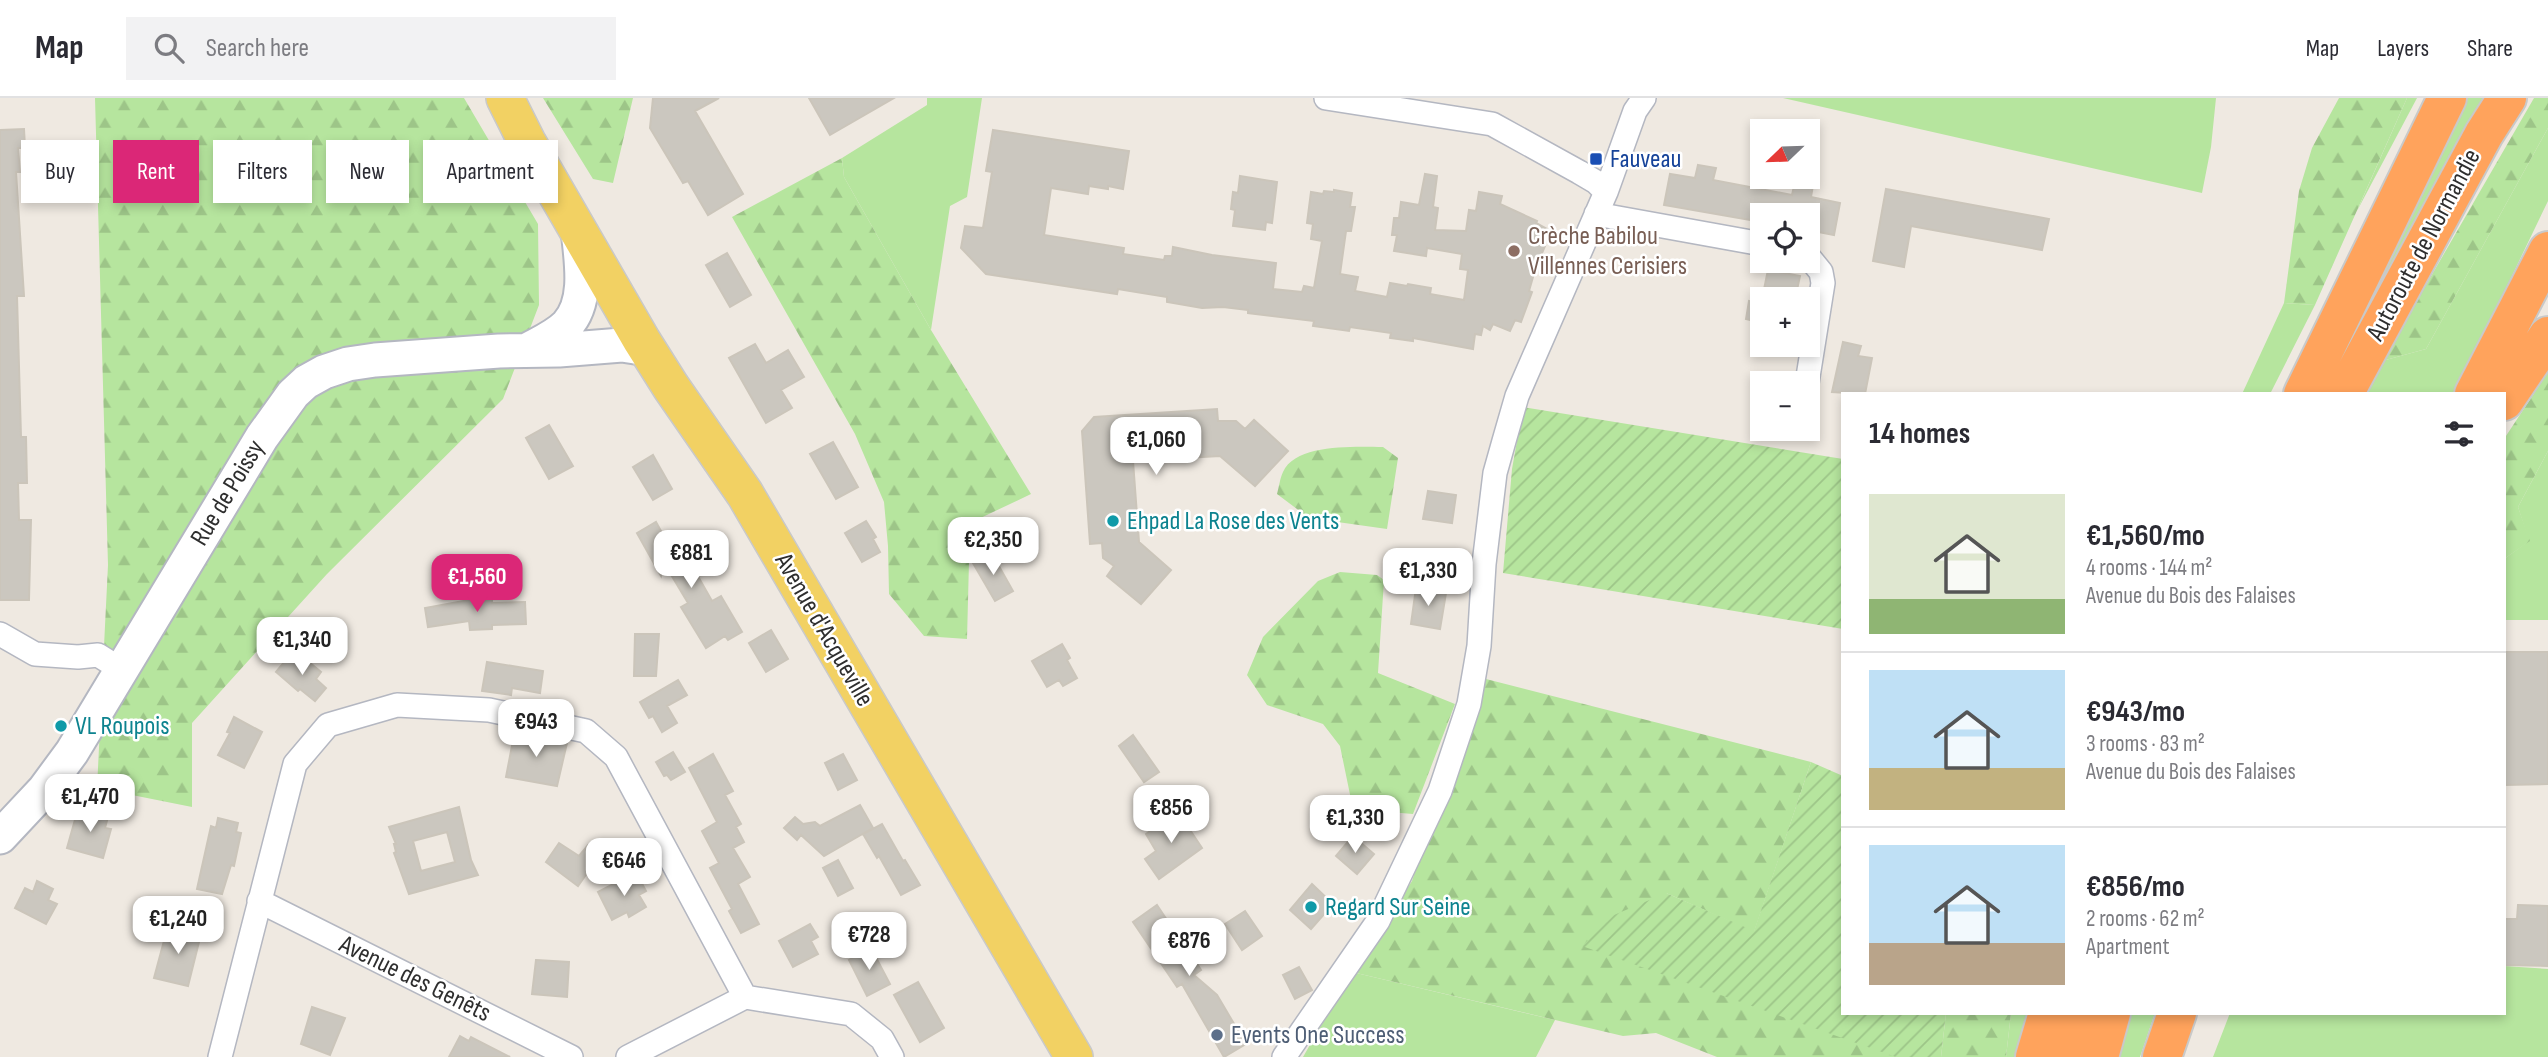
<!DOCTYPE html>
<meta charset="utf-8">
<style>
body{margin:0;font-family:"Sofia Sans Condensed",sans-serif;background:#f2f2f3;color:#2b2b33;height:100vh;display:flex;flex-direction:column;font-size:26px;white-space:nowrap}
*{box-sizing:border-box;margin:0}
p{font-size:23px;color:#7c7c81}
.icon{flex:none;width:38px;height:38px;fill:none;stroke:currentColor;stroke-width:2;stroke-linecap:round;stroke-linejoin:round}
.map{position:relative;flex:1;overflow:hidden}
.details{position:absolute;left:1841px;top:294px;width:665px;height:623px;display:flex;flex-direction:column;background:#fff;border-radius:0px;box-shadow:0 4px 10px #0003}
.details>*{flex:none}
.top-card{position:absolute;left:21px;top:42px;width:665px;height:63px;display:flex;gap:14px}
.needle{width:46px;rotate:247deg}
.tools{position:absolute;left:1750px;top:21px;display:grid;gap:14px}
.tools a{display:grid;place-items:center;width:70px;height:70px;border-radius:0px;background:#fff;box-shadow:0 4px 10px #0003;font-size:35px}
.price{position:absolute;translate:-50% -60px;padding:0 16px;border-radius:14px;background:#fff;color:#222;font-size:23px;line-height:46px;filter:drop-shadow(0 2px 4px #0008)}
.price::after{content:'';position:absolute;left:50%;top:42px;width:21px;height:16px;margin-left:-10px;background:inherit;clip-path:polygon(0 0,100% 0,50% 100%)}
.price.selected{background:#db2777;color:#fff}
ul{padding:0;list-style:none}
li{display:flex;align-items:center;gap:21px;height:175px;padding:0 28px}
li+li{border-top:2px solid #e1e1e2}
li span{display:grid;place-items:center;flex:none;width:196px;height:140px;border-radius:0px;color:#555}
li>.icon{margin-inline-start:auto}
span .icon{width:84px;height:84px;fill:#fffc;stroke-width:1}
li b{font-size:30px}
h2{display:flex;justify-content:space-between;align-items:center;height:84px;padding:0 28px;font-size:30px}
.tag{padding:0 24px;border-radius:0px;background:#fff;box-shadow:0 4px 10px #0003;font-size:24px;line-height:63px}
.tag.selected{background:#db2777;color:#fff}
header{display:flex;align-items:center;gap:42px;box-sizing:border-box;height:98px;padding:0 35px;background:#fff;border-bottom:2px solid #e1e1e2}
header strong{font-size:33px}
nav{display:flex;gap:38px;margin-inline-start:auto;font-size:24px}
.search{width:490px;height:63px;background:#f2f2f3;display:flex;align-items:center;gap:18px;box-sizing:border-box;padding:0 24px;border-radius:0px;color:#7c7c81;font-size:26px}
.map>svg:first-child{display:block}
.grass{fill:#b6e59e}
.forest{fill:url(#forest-firs)}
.garden{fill:url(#garden-furrows)}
.building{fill:#cbc7bf;stroke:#cbc5ba;stroke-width:2;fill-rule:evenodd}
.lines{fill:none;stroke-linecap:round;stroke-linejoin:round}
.street-casing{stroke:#b4b7c1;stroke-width:26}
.secondary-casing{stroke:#b4b7c1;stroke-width:37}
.primary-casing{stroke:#c9c9c9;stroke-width:40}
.highway-casing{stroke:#c9c9c9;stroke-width:42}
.street{stroke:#fff;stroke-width:23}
.secondary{stroke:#fff;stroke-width:33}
.primary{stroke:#f2d163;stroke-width:37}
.highway{stroke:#ffa35c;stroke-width:38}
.transit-dot{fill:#1a4fb4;stroke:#fff;stroke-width:2.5}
.education-dot{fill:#8d6e63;stroke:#fff;stroke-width:2.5}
.culture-dot{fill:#0f9aa8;stroke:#fff;stroke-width:2.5}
.service-dot{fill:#5c6f8a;stroke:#fff;stroke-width:2.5}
.labels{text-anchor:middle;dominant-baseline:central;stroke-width:5;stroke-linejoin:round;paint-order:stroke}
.transit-label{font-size:26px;fill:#164399;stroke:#fff;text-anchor:start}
.education-label{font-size:26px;fill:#785e54;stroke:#fff;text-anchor:start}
.street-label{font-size:26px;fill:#2e2e2e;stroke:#fff}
.culture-label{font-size:26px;fill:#0d838f;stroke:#fff;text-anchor:start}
.service-label{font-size:26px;fill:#4e5e75;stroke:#fff;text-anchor:start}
</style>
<header>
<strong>Map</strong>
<div class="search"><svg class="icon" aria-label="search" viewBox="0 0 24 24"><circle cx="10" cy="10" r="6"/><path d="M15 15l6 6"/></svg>Search here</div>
<nav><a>Map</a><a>Layers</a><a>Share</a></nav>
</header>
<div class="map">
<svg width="2548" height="959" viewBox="0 0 2548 959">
<defs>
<pattern id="forest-firs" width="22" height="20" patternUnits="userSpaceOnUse" patternTransform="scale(1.75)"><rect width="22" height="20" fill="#b6e59e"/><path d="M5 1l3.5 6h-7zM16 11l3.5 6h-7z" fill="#9dc588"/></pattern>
<pattern id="garden-furrows" width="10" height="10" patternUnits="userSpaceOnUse" patternTransform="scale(1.75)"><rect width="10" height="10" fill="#b6e59e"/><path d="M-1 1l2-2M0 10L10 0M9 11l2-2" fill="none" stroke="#9dc588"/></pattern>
</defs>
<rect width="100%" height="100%" fill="#efe9e1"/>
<path class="grass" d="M927,0H982L967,99L950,108L931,232L844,79L842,60L927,7Z
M1783,0H2216L2211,49L2202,95Z
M2407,0H2417L2357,113Z
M2459,0H2486C2427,95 2376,195 2326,296H2313Z
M2548,30V103L2455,296H2366L2382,263L2426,251Z
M2284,205L2315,207L2270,296H2242Z
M2548,353V522H2504V461L2529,443L2518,409Z
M2504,868L2548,871V959H2213L2230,915H2504Z
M1352,874L1555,922L1536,959H1303Z
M2011,915H2029L2016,959H2006Z
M2126,915H2155L2140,959H2112Z"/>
<path class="forest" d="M95,0H464L538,126L539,207L503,301L327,476L192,625V709L97,690L108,467Z
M543,0H633L613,85L593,81Z
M2339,0H2407L2315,207L2284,205L2299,93L2312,50Z
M2534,0H2548V30L2426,251L2382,263Z
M842,60L844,79L931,232L1031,396L970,425L967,541L924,538L889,496L888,448L884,404L855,336L732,119Z
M2548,274V353L2518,409L2530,443L2504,461V341Z
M1383,349L1398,360L1387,431L1309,420L1277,396C1279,389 1280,380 1283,374C1296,345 1356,349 1383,349Z
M1340,474L1377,477L1384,482L1378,575L1455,606L1413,716L1353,711L1340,648L1323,626L1267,607L1247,577L1263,539L1318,483Z
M1486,581L1811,664L1754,834L1666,795L1897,959H1717L1656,935L1623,938L1352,874L1412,783L1466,616Z
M1946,915H2011L2006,959H1941Z"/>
<path class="garden" d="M1523,309L1843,361V531L1503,475L1512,371Z
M1811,664L1843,678V915H1946L1941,959H1896L1582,848L1614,817L1666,795L1754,833Z"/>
<path class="building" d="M653,0H719L695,13L743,96L708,117L688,83L683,85L650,30Z
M809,0H894L830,37Z
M24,31L25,50H18L20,74H16L24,198H17L21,339H26L27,385H18L19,422H31L29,502H0V32Z
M993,32L1129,53L1123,91L1108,88V91L1089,88L1088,96L1051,90L1044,137L1124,150L1123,156L1164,162L1165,158H1172L1173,149L1212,157L1276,165L1273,191L1302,194L1304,188L1314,190L1322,143L1311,141L1313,126L1307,125L1311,94L1323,96L1324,93L1334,94V92L1352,95L1350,109H1355L1351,133H1346L1340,176L1358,179L1355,193L1387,199L1390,185L1407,188L1408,186L1431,190L1430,196L1464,202L1468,172L1460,171L1462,156L1427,150L1426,158L1394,153L1397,137H1392L1394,120H1399L1401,104L1419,107L1425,76L1437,78L1433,109L1438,110L1435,132L1466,133L1469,112L1476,113L1479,94L1502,98L1500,106L1537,123L1536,125L1547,131L1541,147L1545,148L1535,172L1529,193L1532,194L1521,224L1515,222L1510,233L1493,226L1490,232L1483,228L1481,237L1475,236L1473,251L1413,240V243L1390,240L1391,235L1350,229L1349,233L1313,228L1314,223L1248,215V212L1223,209L1202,210L1167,204V199L1130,193L1118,191L1117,196L986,176L961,150L965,128L983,130L992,74L986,73Z
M1698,67L1716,70L1713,82L1792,97L1795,84L1813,87L1811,99L1840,105L1834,137L1808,132V117H1762V124L1664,107L1670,76L1695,80Z
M1240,78L1277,84L1272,125L1266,124L1265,132L1233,128L1235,112L1231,111L1233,94L1238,95Z
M1886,91L2049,121L2042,152L1911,128L1904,169L1873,163Z
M727,155L751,197L730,209L706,167Z
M1768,172L1800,178L1795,201H1762Z
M1749,203L1762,206V225L1746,221Z
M1843,244L1861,248L1858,258L1872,260L1865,296L1832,294Z
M755,246L766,265L788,252L804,279L781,292L792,310L766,325L729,260Z
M1217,311L1218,323H1236L1245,331L1254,322L1288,353L1255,388L1220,358L1133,363L1139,444L1171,472L1141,506L1107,478L1114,468L1103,460L1102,445L1090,446L1082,333L1094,319Z
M549,327L573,368L549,381L526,340Z
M833,344L858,389L836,401L810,356Z
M653,357L672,391L653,402L633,369Z
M1428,393L1456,397L1452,425L1423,421Z
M866,423L876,439L873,441L880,454L862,464L845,435Z
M656,424L671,451L678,447L697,481L699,480L712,503L721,498L742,534L728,542L725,538L706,550L681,509L688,505L667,470L662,473L661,478L637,435Z
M991,454L1013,493L995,503L973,465Z
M1416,490L1446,495L1440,531L1411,526Z
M492,501V505L525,504L526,526L492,527V531L470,532L469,523L428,529L425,510L469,502Z
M771,532L788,561L766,574L749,545Z
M635,536H659L656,578H634Z
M1062,546L1070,560L1067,562L1077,580L1063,588L1059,582L1047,589L1032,563Z
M2504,554H2548V686L2504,687Z
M291,556L301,564L304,560L321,574L316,581L326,590L315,603L300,591L298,593L276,574Z
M487,564L543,573L540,595L512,590L511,597L482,593Z
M678,582L687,597L667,608L677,625L662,634L653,618L649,620L640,604Z
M234,619L262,634L244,670L218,657L230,635L227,634Z
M515,632L567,645L557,688L506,679Z
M1133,637L1159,674L1144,684L1119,648Z
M673,654L685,674L671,682L667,677L664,678L656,664Z
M713,656L733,693L725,697L741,726L736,729L744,744L733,750L750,779L738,786L759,826L741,835L729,813L732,811L710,770L719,765L702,733L717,724L689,670Z
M843,656L857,682L838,692L825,665Z
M860,707L873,730L824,758L801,737L797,742L784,730L795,719L803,726L815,724L820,728Z
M459,709L471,762L478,777L409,796L394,755L396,754L394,746H396L389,729ZM447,734L455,764L421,773L413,743Z
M78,711L108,719L105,730L111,731L103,760L67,750Z
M1178,714L1202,750L1159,781L1145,761L1156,753L1146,736Z
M218,720L238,725L236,734L241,735L234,768L231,767L222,796L197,791L211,728L216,730Z
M882,726L903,763L905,762L920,787L901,797L879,758L877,760L863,736Z
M1353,738L1374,756L1357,776L1336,758Z
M559,745L579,758L588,747L601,755L578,788L546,764Z
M838,762L853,790L838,798L823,770Z
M638,778L646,793L639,797L646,809L629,819L627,814L612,822L598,794L619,783L621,787Z
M37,783L53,791L48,802L57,806L46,826L15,810L25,790L33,794Z
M1312,786L1333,806L1311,831L1290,812Z
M1157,807L1179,840L1183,838L1195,855L1192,858L1201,872L1194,877L1217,897L1246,946L1224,959L1182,886L1177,889L1133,824Z
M2518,807L2548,808V868L2504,867V821H2517Z
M1245,813L1262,838L1242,852L1225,826Z
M810,826L818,839L811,843L818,856L793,869L779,843Z
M168,828L201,836L188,888L154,880Z
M871,850L890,886L867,898L849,862Z
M536,862L569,864L567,899L532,896Z
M1299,869L1312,892L1295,901L1283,877Z
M918,884L944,930L920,944L894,897Z
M312,909L345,920L330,957L301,946Z
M460,938L469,943L471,939L510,959H449Z"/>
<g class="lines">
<defs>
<path id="street" d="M1326,0L1492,26L1579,74L1596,84L1606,94
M1596,116L1762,146
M1807,285L1823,185L1821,174L1808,158
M0,536L35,556L78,559L98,557L122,572
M259,803L571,959
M220,959L295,666L328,627L397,607L489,612L586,633L616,659L745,899L851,916L882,941L892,959
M628,959L745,899
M1284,959L1378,823L1440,693L1469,606L1479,548L1484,466L1495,375L1504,343L1517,298L1606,94L1635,13L1644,0"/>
<path id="secondary" d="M529,251C542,244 556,238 567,227C589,203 581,162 578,132
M0,739L44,692L72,654L262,339L293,296L306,284L324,274L348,266L375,262L499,253L559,252L622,247L648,251"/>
<path id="primary" d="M505,0L527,44L642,243L671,289L745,396L1074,959"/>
<path id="highway" d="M2303,296L2447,0
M2344,296L2484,36L2507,0
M2474,296L2548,153
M2504,303L2548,238
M2035,959L2048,915
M2071,959L2080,915
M2099,959L2111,915
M2162,959L2177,915"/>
</defs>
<use href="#street" class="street-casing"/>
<use href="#secondary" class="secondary-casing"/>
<use href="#primary" class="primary-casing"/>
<use href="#highway" class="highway-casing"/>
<use href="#street" class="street"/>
<use href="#secondary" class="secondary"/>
<use href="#primary" class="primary"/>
<use href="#highway" class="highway"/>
</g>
<rect class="transit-dot" x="1589" y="54" width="14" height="14" rx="3.5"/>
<circle class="education-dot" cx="1514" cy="153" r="7"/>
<g class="culture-dot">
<circle cx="1113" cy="423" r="7"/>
<circle cx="61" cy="628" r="7"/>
<circle cx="1311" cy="809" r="7"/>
</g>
<circle class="service-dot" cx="1217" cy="937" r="7"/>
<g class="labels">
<g class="transit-label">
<text x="1610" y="61">Fauveau</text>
</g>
<g class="education-label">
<text x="1528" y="138">Crèche Babilou<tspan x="1528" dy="30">Villennes Cerisiers</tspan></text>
</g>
<g class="street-label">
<text transform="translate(2424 147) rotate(-62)">Autoroute de Normandie</text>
<text transform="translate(228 395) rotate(-59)">Rue de Poissy</text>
<text transform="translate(824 532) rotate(60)">Avenue d'Acqueville</text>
<text transform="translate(415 881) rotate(26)">Avenue des Genêts</text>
</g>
<g class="culture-label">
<text x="1127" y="423">Ehpad La Rose des Vents</text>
<text x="75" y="628">VL Roupois</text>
<text x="1325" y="809">Regard Sur Seine</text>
</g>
<g class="service-label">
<text x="1231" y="937">Events One Success</text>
</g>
</g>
</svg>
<div class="tools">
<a><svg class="needle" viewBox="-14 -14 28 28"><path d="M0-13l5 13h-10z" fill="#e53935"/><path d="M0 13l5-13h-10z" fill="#7c7c81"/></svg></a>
<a><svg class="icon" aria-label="locate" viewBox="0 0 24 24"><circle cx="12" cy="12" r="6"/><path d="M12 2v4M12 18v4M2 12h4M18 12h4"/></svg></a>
<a>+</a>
<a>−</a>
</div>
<b class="price" style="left:1156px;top:379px">€1,060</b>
<b class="price" style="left:993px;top:479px">€2,350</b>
<b class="price" style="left:691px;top:492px">€881</b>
<b class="price" style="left:1428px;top:510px">€1,330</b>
<b class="price selected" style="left:477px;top:516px">€1,560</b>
<b class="price" style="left:302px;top:579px">€1,340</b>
<b class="price" style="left:536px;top:661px">€943</b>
<b class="price" style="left:90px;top:736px">€1,470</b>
<b class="price" style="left:1171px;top:747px">€856</b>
<b class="price" style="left:1355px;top:757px">€1,330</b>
<b class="price" style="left:624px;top:800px">€646</b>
<b class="price" style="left:178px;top:858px">€1,240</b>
<b class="price" style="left:869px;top:874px">€728</b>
<b class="price" style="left:1189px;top:880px">€876</b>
<div class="top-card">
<a class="tag">Buy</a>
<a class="tag selected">Rent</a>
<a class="tag">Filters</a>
<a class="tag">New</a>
<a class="tag">Apartment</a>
</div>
<section class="details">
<h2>14 homes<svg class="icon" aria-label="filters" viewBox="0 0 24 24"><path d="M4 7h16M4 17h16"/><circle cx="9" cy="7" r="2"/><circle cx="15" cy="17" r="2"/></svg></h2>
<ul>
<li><span style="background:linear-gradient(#dfe7d0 75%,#8fb573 0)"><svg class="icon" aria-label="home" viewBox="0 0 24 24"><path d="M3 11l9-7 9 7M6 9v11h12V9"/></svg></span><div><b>€1,560/mo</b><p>4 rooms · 144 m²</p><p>Avenue du Bois des Falaises</p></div></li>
<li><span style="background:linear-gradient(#bfe0f5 70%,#c2b280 0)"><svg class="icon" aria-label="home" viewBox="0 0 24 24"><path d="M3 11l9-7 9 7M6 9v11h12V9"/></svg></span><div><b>€943/mo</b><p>3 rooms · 83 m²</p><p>Avenue du Bois des Falaises</p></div></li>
<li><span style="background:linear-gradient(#bfe0f5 70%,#b9a48a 0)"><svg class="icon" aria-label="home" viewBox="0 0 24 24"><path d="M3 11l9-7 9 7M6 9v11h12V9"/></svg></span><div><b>€856/mo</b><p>2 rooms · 62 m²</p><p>Apartment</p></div></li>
</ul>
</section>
</div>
